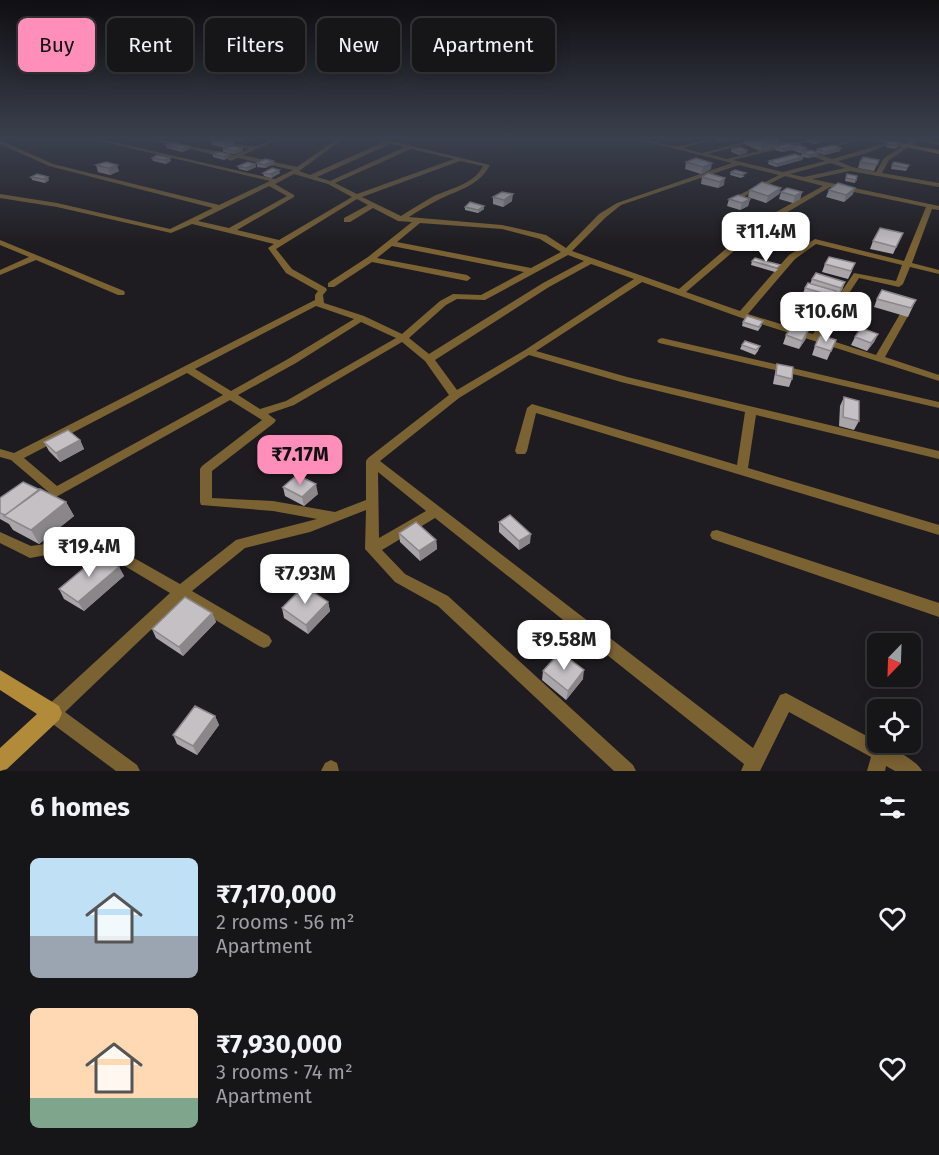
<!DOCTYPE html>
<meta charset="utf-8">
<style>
body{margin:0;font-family:"Fira Sans",sans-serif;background:#1f1e21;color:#f1f3f6;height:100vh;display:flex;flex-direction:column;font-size:22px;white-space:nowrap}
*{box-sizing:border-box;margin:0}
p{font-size:20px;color:#9e9fa2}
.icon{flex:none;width:33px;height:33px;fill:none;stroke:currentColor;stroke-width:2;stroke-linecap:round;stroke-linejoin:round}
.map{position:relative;height:771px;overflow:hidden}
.side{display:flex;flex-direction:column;background:#161518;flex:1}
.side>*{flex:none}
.hud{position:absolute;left:18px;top:18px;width:600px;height:54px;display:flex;gap:12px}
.needle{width:39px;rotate:203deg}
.buttons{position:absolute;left:867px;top:633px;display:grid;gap:12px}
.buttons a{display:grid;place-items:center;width:54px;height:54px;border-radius:9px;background:#161518;box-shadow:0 3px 15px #0003,0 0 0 2px #353437;font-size:30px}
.price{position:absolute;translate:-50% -51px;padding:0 14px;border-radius:12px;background:#fff;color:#222;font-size:20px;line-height:39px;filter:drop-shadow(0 2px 3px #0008)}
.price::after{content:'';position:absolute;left:50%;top:36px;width:18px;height:14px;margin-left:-9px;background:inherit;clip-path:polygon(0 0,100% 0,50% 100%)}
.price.on{background:#ff8ebb;color:#111}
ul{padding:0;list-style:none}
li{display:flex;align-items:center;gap:18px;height:150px;padding:0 30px}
li span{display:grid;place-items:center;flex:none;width:168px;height:120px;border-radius:9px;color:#555}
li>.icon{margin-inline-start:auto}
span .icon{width:72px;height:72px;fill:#fffc;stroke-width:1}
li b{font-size:26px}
h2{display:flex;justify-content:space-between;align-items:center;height:72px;padding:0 30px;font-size:26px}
.tag{padding:0 21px;border-radius:9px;background:#161518;box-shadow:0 3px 15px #0003,0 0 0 2px #353437;font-size:21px;line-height:54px}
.tag.on{background:#ff8ebb;color:#111}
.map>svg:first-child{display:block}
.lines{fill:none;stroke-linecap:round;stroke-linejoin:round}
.street{fill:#7b6233;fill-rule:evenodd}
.secondary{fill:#b18a3a;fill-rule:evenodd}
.wall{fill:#a9a5a9}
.shaded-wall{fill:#8a8689}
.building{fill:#c5c0c4;stroke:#8a8689;stroke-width:1.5}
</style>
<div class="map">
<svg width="939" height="771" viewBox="0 0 939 771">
<rect width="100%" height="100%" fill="#1e1c20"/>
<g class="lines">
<path class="street" d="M92,139H101L275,179L293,170L238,158L230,161L227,159L228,158L147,139H157L234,155L249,149L208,139C222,138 245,148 256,146C264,144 270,139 279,139L243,155L297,167L337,139H343L299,171L310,175L384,142L374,139H383L490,165C479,186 458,190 438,200C428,205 418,211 409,217L502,225L546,235L566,248L599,214L617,203L732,163L636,139C650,139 662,146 676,146C688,146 702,139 715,139L683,148L702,153L755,139H764L708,154L727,159L781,145L768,139C776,139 782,143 789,143C797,143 806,139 815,139L794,145L832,159L892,141V143L867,153L838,161L852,167L876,172L884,158L913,139L939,141V145L918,141L889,160L882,173L939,183V187L850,171L812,179L939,206V210L932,209L912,263L939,270V274L910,267L903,284L899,287L859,278L820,337L876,355L900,314H906L908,316L885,357L939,375V381L739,317L642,282L536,351L627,377L939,451V459L756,415L748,468L939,525V535L536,413L527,451L525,454H517L515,451L527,408L532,404L737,465L745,412L621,382L529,355L459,398L380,461L753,748L780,695L786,693L878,742C888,745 918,761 922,771H895L886,766L885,771H867L871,757L789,712L760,771H741L744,764L435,518L382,550L405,574L448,596L633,765L636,771H614L438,606L395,582L365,549L366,510L310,532L245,548L192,591L269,636L272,641L269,646L264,648L259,646L182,600L65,712L137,765L140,771H116L46,719L44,713L46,707L170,593L123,565L68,551L30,558L0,543V532L31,546L68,541L127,554L180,584L236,540L317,519L273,511L201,505L200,502V469L202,466L262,420L230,400L56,497L52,495L11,460L0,457V449L14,453L315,300V295L318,291L286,273L268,248L274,244L192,224L171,233L57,207L0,198V194L57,203L170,229L213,208L49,166L0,144V140L53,164L219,205L270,181ZM390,144L405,147L330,181L317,177ZM787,147L825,161L783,172L733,160ZM411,149L454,159L357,194L335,183ZM460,161L483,166C474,184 452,188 434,196C423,202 412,209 401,216L362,197ZM831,163L845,168L804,177L790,174ZM739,165L779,175L731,199L730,200L733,202L785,176L823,186L756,223L679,289L572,251L605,218L621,205ZM294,174L328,184L352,197L279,240L237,230L294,197V195L275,184ZM269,186L287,196L229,228L198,221ZM830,187L926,207L904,261L815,239L789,255L740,311L686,292L762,227ZM357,199L368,205L344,218V222H350L373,208L398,221L412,222L368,257L328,283V287H334L372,262L467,281L471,278L467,275L377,258L392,246L524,272L481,295L453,294L440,301L402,334L364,316L324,303L323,295L327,290L326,288L292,269L276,249ZM420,223L502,229L540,239L561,252L531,268L397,242ZM816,244L902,265L896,281L854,273L813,334L748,314L795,259ZM568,255L584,261L543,283L429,354L409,338L446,305L457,299L485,300ZM591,264L634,279L525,350L457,390L435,360L549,287ZM316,306L354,319L288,359L231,391L195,369ZM361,322L396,338L286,401L260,409L238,395L296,363ZM402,342L425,361L449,395L368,458L366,461V500L335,512L273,501L212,498V471L274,423L276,420L268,414L294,405ZM187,373L223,395L57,486L24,458ZM378,472L426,511L379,538Z
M853,139H861L823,151L820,149Z
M0,240L124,291L125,293L124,295H118L36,260L0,275V270L29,257L0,245Z
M662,338L939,402V408L659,343L657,341L659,339Z
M717,530L939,603V617L712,539L710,535L712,531Z
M331,760L337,763L339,771H321L325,763Z"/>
<path class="secondary" d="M868,139H880L939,150V154Z
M0,670L59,706L62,713L59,720L7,769L0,771V748L37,714L0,690Z"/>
</g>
<path class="wall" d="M186,139H201L195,141Z
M211,139H247L240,142L233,141L234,144L225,148L212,145Z
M714,139H728V140L721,142L714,140Z
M745,139H779L777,146H795L807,148L806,151L800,153L792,150L782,152L775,150V147L760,151L744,144Z
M807,139H833L814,144L806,142Z
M887,144L900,146L894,149L886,147Z
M166,145L190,149L182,152L167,148Z
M243,148V151L234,154L223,152V149Z
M841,148L840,151L824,155L816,152L817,149Z
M732,149L747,150V153L739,155L731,152Z
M802,153H818L817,156L808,158L801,156Z
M213,154L229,157L224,160L213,157Z
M803,157L802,160L776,167L768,164L769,161Z
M152,158L171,161L166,164L153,161Z
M879,160L874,171L858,168L860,162Z
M686,162L711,169L701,174L685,169Z
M257,163L274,164L265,168L257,167Z
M255,164L256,167L247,171L239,169L238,166Z
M96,165L119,171L110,175L98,172Z
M892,165H909L906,171L891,169Z
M731,172L745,176L741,178L730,175Z
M263,173H280L271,178L264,176Z
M708,173L724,185L718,188L701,184L702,177Z
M847,174L857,176L855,183L845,181Z
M31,177L49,180L45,183L32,180Z
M781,188L779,194L766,203L748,197L750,190Z
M829,190L853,194L844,202L826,197Z
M781,192H802L800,199L793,203L779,199Z
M493,197L512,201L503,207L493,204Z
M729,199H750L748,206L740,210L727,206Z
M465,207L484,209L478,213L465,210Z
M751,221L749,229L742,236L724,231L726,224Z
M903,233L893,254L870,249L873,241Z
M746,238L770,239L768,247L764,251L744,245Z
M752,261L778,269L775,272L751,265Z
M825,264L852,271L848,279L822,272Z
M812,279L845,282L842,290L838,296L835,295L830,304L802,296L805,288L810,284Z
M877,299L916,300L908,317L874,307Z
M743,322L762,325L758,331L742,326Z
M808,331L805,340L799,349L783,344L786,335Z
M878,334L874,342L867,351L851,345L855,337Z
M836,340L827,360L812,355L815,346Z
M742,345L760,346L758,351L755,355L740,349Z
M777,364L792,379L789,387L773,384L775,373Z
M844,397L859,421L854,430L839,426L840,406Z
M80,440L84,449L60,462L49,451L44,442Z
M283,487L318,494L304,506L285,496Z
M0,498L66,502L74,516L39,544L13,530L9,524L0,519Z
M499,522L530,543L519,550L499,532Z
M399,533L436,540L437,549L420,561L400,542Z
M119,567L124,576L84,611L64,599L59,589Z
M328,602L330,611L308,634L284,618L282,608Z
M212,613L216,622L183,656L156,638L152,629Z
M543,671L583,679L566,700L542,680Z
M215,716L219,725L197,755L177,744L173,735Z"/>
<path class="shaded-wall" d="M231,139H233L234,144L225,148L223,141Z
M239,139H247L240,142Z
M721,139H728V140L721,142Z
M774,139H779L777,146L760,151L763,141Z
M824,139H833L814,144L815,141Z
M189,146L190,149L182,152V149Z
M795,146L792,147V150L782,152V149Z
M243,148V151L234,154V151Z
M807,148L806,151L800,153L801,150Z
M841,148L840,151L824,155L825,152Z
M747,150V153L739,155L740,152Z
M818,153L817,156L808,158L809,155Z
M229,154V157L224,160L223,157Z
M803,157L802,160L776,167L777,164Z
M170,158L171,161L166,164L165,160Z
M273,161L274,164L265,168L264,165Z
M712,163L711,169L701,174L703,167Z
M255,164L256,167L247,171L246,168Z
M117,165L119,171L110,175L108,168Z
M279,170L280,173L271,178L270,174Z
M48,177L49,180L45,183L44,179Z
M725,178L724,185L718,188L720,182Z
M781,188L779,194L766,203L768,196Z
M855,188L853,194L844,202L846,195Z
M802,192L800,199L793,203L795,196Z
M513,194L512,201L503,207L504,200Z
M750,199L748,206L740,210L742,203Z
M484,206V209L478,213V210Z
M751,221L749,229L742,236L744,229Z
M770,239L768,247L764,251L766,243Z
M845,282L842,290L838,296L841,288Z
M808,331L805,340L799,349L802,341Z
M878,334L874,342L867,351L871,343Z
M80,440L84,449L60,462L56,453Z
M316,484L318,494L304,506L302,497Z
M66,502L74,516L39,544L31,530Z
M531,534L530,543L519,550V541Z
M436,540L437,549L420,561L419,551Z
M119,567L124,576L84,611L78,602Z
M328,602L330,611L308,634L306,625Z
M212,613L216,622L183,656L179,647Z
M584,670L583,679L566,700L568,691Z
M215,716L219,725L197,755L193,746Z"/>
<path class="building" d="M211,139H231L223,141Z
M756,139H774L763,141Z
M808,139H824L815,141Z
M892,141L901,143L895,146L887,144Z
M173,143L189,146L182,149L166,145Z
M788,143L795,146L782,149L776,146Z
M799,145L807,148L801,150L792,147Z
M832,145L841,148L825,152L817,149Z
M232,146L243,148L234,151L223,149Z
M740,147L747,150L740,152L732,149Z
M811,150L818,153L809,155L802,153Z
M218,152L229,154L223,157L213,154Z
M795,154L803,157L777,164L769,161Z
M157,155L170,158L165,160L152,158Z
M863,157L879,160L877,165L860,162Z
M696,158L712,163L703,167L686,162Z
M265,159L273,161L264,165L257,163Z
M106,162L117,165L108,168L96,165Z
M248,162L255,164L246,168L238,166Z
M894,162L909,165L907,168L892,165Z
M272,168L279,170L270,174L263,173Z
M735,170L746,173L742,175L731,172Z
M708,173L725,178L720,182L702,177Z
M37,174L48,177L44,179L31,177Z
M847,174L857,176L856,180L846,178Z
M762,182L781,188L768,196L750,190Z
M838,183L855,188L846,195L829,190Z
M787,188L802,192L795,196L781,192Z
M502,192L513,194L504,200L493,197Z
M738,195L750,199L742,203L729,199Z
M470,202L484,206L478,210L465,207Z
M733,217L751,221L744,229L726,224Z
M880,228L903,233L896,247L873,241Z
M750,234L770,239L766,243L746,238Z
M829,257L855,263L851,271L825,264Z
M755,258L780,265L777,268L752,261Z
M816,273L845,282L841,288L812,279Z
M808,283L836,291L833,296L805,288Z
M882,290L916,300L911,308L877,299Z
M747,316L763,321L759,327L743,322Z
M792,326L808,331L802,341L786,335Z
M861,328L878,334L871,343L855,337Z
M820,335L836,340L831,351L815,346Z
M745,341L760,346L756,350L742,345Z
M777,364L793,367L792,379L776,375Z
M844,397L859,401V421L843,417Z
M68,430L80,440L56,453L44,442Z
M297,475L316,484L302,497L283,487Z
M23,482L40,490L5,515L0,513V498Z
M40,489L66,502L31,530L4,516Z
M510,515L531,534L519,541L499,522Z
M416,522L436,540L419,551L399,533Z
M100,555L119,567L78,602L59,589Z
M304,586L328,602L306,625L282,608Z
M185,597L212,613L179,647L152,629Z
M560,652L584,670L568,691L543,671Z
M195,706L215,716L193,746L173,735Z"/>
<linearGradient id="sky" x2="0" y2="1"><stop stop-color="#100f12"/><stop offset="0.56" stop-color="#3b404e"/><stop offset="1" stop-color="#3b404e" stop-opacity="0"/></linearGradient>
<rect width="939" height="247" fill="url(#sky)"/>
</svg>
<div class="buttons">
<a><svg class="needle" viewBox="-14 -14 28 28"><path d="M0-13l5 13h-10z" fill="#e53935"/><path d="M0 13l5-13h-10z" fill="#9e9fa2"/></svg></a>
<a><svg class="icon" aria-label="locate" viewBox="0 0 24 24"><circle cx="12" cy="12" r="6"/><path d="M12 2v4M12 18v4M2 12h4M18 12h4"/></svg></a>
</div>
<b class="price" style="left:766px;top:263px">₹11.4M</b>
<b class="price" style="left:826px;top:343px">₹10.6M</b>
<b class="price on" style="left:300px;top:486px">₹7.17M</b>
<b class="price" style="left:89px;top:578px">₹19.4M</b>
<b class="price" style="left:305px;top:605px">₹7.93M</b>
<b class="price" style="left:564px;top:671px">₹9.58M</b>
<div class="hud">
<a class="tag on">Buy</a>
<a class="tag">Rent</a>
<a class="tag">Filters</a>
<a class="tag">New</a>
<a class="tag">Apartment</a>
</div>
</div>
<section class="side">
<h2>6 homes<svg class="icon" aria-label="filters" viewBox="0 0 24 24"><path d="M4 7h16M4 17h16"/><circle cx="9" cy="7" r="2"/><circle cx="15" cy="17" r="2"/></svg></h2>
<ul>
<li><span style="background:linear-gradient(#bfe0f5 65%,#9aa5b1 0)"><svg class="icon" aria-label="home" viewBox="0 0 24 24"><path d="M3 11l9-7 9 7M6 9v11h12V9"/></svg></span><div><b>₹7,170,000</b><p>2 rooms · 56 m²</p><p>Apartment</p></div><svg class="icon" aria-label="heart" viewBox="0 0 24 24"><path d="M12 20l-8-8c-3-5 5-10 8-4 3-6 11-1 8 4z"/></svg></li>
<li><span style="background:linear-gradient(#ffd9b3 75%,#7fa58c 0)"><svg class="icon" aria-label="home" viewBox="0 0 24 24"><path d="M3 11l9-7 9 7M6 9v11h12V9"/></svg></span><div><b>₹7,930,000</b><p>3 rooms · 74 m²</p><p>Apartment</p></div><svg class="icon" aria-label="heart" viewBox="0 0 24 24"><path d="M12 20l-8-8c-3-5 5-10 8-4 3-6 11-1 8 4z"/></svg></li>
</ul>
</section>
